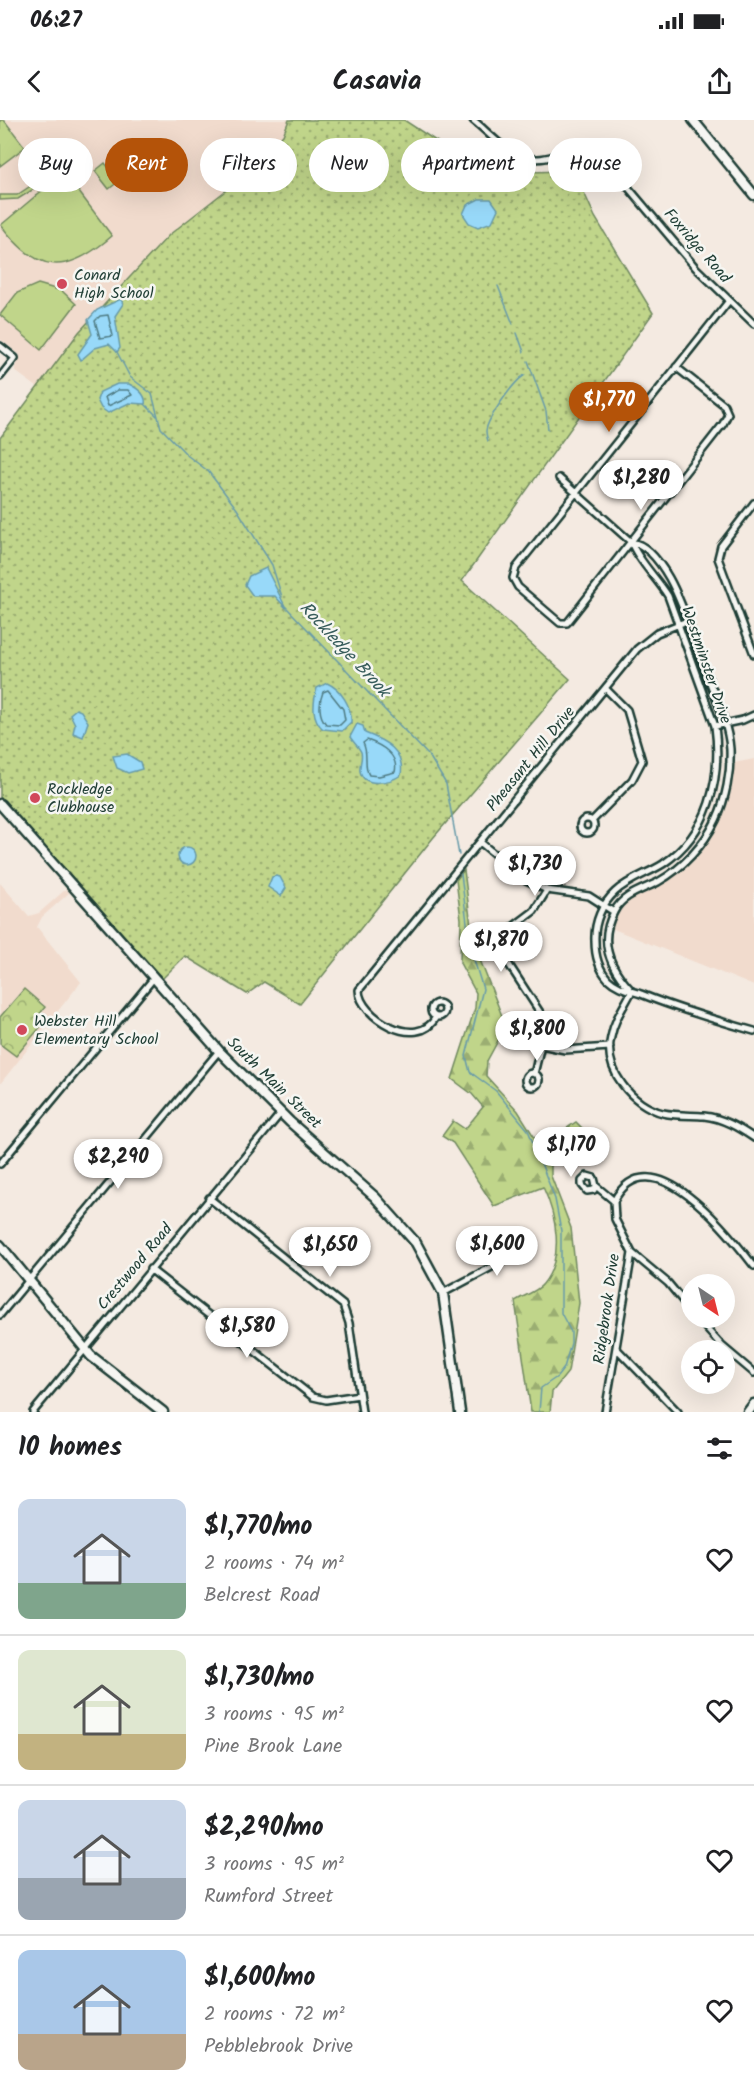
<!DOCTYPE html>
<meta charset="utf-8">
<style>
body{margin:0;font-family:Kalam,sans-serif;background:#f6f6f6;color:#202124;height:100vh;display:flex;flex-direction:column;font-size:22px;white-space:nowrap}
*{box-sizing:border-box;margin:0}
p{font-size:20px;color:#757577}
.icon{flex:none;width:33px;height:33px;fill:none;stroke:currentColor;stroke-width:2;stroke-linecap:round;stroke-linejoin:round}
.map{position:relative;height:1292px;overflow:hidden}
.side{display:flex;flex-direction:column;background:#fff;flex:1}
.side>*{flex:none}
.top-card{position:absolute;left:18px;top:18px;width:718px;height:54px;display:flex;gap:12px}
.needle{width:39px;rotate:145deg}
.fabs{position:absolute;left:681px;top:1154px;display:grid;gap:12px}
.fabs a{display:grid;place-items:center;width:54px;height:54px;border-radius:50%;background:#fff;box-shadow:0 6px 24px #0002;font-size:30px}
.price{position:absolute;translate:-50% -51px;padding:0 14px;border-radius:21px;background:#fff;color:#222;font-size:20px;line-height:39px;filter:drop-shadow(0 2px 3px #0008)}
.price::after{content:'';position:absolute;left:50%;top:36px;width:18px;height:14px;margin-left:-9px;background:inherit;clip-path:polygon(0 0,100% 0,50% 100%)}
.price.selected{background:#b45309;color:#fff}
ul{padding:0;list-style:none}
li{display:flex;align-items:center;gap:18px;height:150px;padding:0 18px}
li+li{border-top:2px solid #e0e0e0}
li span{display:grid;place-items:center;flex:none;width:168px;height:120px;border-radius:12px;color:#555}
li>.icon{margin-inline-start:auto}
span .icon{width:72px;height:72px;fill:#fffc;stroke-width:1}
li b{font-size:26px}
h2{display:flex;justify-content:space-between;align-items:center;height:72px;padding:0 18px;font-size:26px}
.chip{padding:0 21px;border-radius:27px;background:#fff;box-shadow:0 6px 24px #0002;font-size:21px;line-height:54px}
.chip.selected{background:#b45309;color:#fff}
.status{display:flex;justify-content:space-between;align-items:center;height:42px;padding:0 30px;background:#fff;direction:ltr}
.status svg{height:16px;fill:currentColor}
header{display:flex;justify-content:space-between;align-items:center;height:78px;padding:0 18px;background:#fff;font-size:27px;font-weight:700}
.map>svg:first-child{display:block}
.built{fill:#f1dbcd}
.grass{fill:url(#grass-dots);stroke:#70895f;stroke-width:1.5}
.forest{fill:url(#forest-firs);stroke:#70895f;stroke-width:1.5}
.park{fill:url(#park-crowns);stroke:#70895f;stroke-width:1.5}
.pitch{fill:#c0d58a;stroke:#70895f;stroke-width:1.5}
.water{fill:#98d9f9;stroke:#689baa;stroke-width:1.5}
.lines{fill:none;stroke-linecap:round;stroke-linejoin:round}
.shore{stroke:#4f7b83;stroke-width:1.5}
.stream{stroke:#689baa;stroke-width:1.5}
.street-casing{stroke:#1f3d34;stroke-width:10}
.secondary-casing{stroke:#1f3d34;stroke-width:13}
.street{stroke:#f6f6f2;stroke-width:5}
.secondary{stroke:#f6f6f2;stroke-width:8}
.poi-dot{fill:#d1495b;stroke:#f6f6f2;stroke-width:2}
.labels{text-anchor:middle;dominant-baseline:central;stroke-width:5;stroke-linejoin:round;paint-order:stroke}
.street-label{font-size:16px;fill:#1f3d34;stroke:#f6f6f2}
.poi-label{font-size:16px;fill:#1f3d34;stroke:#f6f6f2;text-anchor:start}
.water-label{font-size:18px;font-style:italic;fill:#375c5b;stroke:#f6f6f2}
</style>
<div class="status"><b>06:27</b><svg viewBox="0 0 49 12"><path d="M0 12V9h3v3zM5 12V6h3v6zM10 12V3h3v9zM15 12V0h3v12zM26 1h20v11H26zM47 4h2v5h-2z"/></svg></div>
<header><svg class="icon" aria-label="back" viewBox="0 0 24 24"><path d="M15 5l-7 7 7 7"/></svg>Casavia<svg class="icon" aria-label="share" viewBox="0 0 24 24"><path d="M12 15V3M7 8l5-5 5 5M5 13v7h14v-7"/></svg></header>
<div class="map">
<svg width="754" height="1292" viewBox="0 0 754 1292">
<defs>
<pattern id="grass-dots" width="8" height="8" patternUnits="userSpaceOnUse" patternTransform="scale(1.5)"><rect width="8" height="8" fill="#c0d58a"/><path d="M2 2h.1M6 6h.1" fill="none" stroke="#9bae72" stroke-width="1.8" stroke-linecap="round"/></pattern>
<pattern id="forest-firs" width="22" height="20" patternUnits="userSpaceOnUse" patternTransform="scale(1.5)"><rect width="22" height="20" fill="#c0d58a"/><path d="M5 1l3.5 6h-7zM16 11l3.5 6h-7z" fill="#9bae72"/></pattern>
<pattern id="park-crowns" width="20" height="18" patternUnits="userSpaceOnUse" patternTransform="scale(1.5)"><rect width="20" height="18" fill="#c0d58a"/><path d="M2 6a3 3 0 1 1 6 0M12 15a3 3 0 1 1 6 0" fill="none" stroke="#9bae72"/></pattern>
</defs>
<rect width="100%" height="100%" fill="#f4eae1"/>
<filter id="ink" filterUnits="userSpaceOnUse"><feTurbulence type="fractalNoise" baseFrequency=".0167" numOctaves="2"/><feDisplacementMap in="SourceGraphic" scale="12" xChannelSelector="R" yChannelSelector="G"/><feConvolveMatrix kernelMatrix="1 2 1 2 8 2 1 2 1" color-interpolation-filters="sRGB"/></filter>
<g filter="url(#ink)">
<path class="built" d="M0,0H289L283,15L229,68L169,115L79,212L37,267L15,251L20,235L0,219Z
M754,639V866L611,808L616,796L627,782L678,753L705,727L725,691L732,666L734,643Z
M0,763L29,796L39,793L66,769L69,773L42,797L37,807L81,862L0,964Z"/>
<path class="grass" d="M289,0H404L468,42L486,32L529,52L566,51L578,59L595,97L653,193L462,461L570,559L433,718L300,884L264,862L247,874L185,836L162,859L0,677V318L79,212L169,115L229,68L283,15Z"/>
<path class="forest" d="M464,750L473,822L506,906L487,941L486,956L518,991L540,1026L576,1002L586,1012L551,1041V1056L571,1108L579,1183L568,1252L552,1272L550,1292H531L515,1181C523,1176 538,1171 543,1164C565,1137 556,1095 543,1067L494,1086L453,1023L442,1016L453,1001L465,1009L483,987L472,974L452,959L475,888L476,873L460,843L461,799L456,760Z"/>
<path class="park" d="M24,869L45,887L36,899L43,904L16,936L0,924V897Z"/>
<path class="pitch" d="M0,0H4L25,27L0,46Z
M105,43L119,61L109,69L95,51Z
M64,52L112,116C67,155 38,155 1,105Z
M32,65L34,69L18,79L0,80V75H17Z
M38,164L62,171L76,184L41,230L0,195L17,173Z"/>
<path class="water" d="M479,79H491L498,89L492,102L478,107L469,103L463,94L467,85Z
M121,179L123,184L115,196L120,228L117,232L109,224L95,228L81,240L78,234L92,214L88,200L97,190Z
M129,264C137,268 147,274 145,284L129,283L108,293L101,288L97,280L100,272L117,264Z
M266,448L286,488L275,476H253L245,465L249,456Z
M327,563C341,569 352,587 351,602L342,611L323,609C311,598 313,583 317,568Z
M76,589L81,591L88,602L83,617L73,613L75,604L70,594Z
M357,604L363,606L365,613C386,621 405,631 401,655C391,662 364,669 360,651C359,645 363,638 361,632C359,627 353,622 350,617Z
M127,634L140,642L142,649L128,653L117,648L113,636Z
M178 736a9 9 0 1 1 18 0a9 9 0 1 1-18 0Z
M276,756L280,757L286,768L281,776L268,767L272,757Z"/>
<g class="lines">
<path class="shore" d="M108,195L113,216L100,218L95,201L100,196Z
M118,270H128L132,275L108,286L105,277Z
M328,570L343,589L345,600L340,605L326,604C318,595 319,582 323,572Z
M367,620C381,625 399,635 395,652L379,656L369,655C363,645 369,634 363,623Z"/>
<path class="stream" d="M498,166L513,204
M517,213L524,232
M117,232L130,257L152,274L161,308L188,336L208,351L237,389L272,445L282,477
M528,241L546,291L548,309
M145,284L157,296
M488,321C487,318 486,314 486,311C487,299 514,261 525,255
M286,487L430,637L446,664L459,735
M461,754L470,827L483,869L466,936L470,952L496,971L528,1010L555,1079L561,1111V1193L571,1212V1223L564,1248L557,1257L541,1268L539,1292"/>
<defs>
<path id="street" d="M473,0C488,12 504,31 522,37C550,46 574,21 600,34L696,148L754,204
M0,226L15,238L0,257
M676,247L724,285L728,294L723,304L571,498L567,503H560L518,467L513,458L516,448C587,359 658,271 728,182
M559,358L631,422C639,442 657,458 668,476L715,606C722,659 709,713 663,744C647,754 629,759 615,772C602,784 594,802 595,821C595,835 598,848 608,859C617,868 629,870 641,874C678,889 715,900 754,911
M754,383L721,426L718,438L754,534
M631,422C647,424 661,444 669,458C684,485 693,517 704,547C713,573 728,601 730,629C731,652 726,679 716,700C704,725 683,748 658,762C642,770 622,775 614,792C598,821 610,848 631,870
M715,606L743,600L754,595
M580 706a7 7 0 1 1 14 0a7 7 0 1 1-14 0Z
M592,701L632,660L642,641L627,590L606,569
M480,722L524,759L547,770L589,776L614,792
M632,871C624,886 614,900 611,917C603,950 632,985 663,993C677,996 691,995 704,996C723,998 739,1008 754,1018
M431 890a7 7 0 1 1 14 0a7 7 0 1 1-14 0Z
M436,897C417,932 359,896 359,870L637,529L657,513L687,501
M541,925L565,930L610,927
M525 960a7 7 0 1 1 14 0a7 7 0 1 1-14 0Z
M534,954L541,925L543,897L506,840L502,826L506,812L534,791L547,770
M0,1044L153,859
M596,1066L594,1070L587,1071L582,1065V1061L587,1056L594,1058L596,1066L614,1081L615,1099L632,1133L605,1292
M209,1078L343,1185L349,1203L362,1292
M614,1081C650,1012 731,1116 754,1146
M632,1133L668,1163L692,1192
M150,1149L313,1277L326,1280L359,1275
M443,1173L518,1133L526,1117
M0,1195L219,931
M696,1197L722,1226L754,1253
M616,1228L678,1292
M33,1292L281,993"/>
<path id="secondary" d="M693,0L754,75
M0,684L219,931L290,1002L375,1077L416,1123L443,1173L460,1292
M0,1125L91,1236L163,1292
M748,1292L754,1284"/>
</defs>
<use href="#street" class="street-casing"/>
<use href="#secondary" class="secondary-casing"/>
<use href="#street" class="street"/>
<use href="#secondary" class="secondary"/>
</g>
</g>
<g class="poi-dot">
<circle cx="62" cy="164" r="6"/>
<circle cx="35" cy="678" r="6"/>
<circle cx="22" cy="910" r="6"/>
</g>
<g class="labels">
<g class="street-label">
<text transform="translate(697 126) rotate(49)">Foxridge Road</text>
<text transform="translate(706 545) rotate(71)">Westminster Drive</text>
<text transform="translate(531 639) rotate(-51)">Pheasant Hill Drive</text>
<text transform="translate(274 963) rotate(44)">South Main Street</text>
<text transform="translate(135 1147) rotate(-50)">Crestwood Road</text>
<text transform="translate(607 1189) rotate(-82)">Ridgebrook Drive</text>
</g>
<g class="poi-label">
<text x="74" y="155">Conard<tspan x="74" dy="18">High School</tspan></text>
<text x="47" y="669">Rockledge<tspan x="47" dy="18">Clubhouse</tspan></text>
<text x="34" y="901">Webster Hill<tspan x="34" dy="18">Elementary School</tspan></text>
</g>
<g class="water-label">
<text transform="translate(344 530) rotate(47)">Rockledge Brook</text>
</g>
</g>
</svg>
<div class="fabs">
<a><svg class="needle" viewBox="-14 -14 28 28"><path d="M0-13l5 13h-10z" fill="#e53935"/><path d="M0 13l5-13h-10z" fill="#757577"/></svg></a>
<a><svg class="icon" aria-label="locate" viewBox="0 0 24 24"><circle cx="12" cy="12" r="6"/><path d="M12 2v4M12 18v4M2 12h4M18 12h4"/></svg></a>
</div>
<b class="price selected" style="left:609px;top:313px">$1,770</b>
<b class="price" style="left:641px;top:391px">$1,280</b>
<b class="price" style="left:535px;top:777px">$1,730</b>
<b class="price" style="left:501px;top:853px">$1,870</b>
<b class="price" style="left:537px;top:942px">$1,800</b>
<b class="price" style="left:571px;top:1058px">$1,170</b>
<b class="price" style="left:118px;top:1070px">$2,290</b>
<b class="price" style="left:497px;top:1157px">$1,600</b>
<b class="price" style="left:330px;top:1158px">$1,650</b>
<b class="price" style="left:247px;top:1239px">$1,580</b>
<div class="top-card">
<a class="chip">Buy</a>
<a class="chip selected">Rent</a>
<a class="chip">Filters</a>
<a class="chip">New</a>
<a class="chip">Apartment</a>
<a class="chip">House</a>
</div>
</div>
<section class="side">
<h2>10 homes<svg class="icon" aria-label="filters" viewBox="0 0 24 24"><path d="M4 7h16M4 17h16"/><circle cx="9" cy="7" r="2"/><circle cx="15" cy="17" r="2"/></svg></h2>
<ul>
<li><span style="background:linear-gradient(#c9d6e8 70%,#7fa58c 0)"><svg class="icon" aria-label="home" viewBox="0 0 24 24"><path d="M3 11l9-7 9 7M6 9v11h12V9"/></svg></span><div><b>$1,770/mo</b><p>2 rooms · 74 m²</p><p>Belcrest Road</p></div><svg class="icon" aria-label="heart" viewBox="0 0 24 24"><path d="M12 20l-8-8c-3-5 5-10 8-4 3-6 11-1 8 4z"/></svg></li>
<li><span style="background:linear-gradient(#dfe7d0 70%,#c2b280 0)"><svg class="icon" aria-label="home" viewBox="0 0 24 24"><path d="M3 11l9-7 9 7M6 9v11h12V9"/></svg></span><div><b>$1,730/mo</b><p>3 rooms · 95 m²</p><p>Pine Brook Lane</p></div><svg class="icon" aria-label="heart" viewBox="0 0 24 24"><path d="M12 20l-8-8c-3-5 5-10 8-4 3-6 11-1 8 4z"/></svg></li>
<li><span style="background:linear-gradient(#c9d6e8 65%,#9aa5b1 0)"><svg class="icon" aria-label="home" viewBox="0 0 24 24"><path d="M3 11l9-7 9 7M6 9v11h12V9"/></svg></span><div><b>$2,290/mo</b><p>3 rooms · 95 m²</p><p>Rumford Street</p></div><svg class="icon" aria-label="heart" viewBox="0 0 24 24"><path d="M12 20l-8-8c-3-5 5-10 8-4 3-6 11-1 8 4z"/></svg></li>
<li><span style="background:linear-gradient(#a9c7e8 70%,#b9a48a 0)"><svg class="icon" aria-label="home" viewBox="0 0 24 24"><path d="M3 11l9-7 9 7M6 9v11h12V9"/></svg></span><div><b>$1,600/mo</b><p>2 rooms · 72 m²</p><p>Pebblebrook Drive</p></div><svg class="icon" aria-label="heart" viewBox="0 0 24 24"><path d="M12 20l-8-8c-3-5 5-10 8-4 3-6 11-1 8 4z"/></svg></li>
</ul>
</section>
